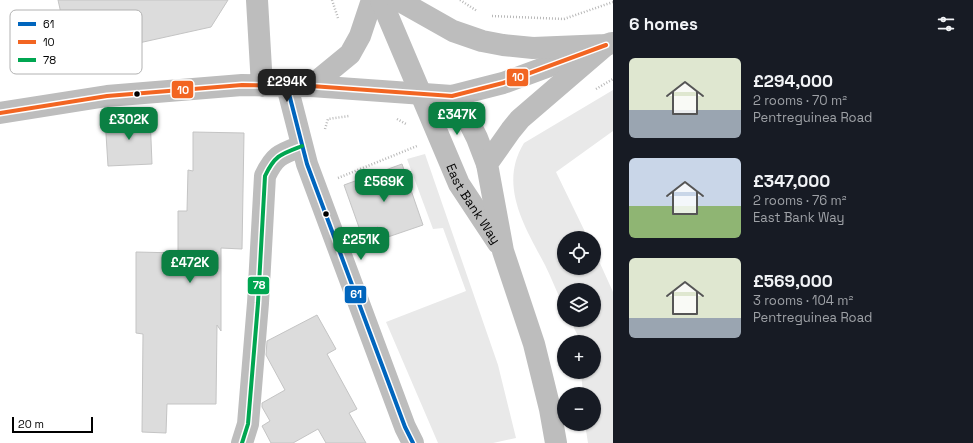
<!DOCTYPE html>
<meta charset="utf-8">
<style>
body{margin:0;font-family:"Space Grotesk",sans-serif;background:#242831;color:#f1f3f6;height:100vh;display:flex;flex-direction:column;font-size:15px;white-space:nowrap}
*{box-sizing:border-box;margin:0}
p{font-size:13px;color:#9ea1a6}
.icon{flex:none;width:22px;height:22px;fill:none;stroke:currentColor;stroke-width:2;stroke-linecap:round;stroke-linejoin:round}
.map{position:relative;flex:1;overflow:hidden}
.side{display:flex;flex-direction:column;background:#171b24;width:360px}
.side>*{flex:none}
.tools{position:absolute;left:557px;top:231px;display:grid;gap:8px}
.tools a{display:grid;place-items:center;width:44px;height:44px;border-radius:50%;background:#171b24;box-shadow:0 1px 3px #0004;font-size:20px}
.scale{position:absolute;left:12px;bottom:10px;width:81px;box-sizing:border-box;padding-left:4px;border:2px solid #000;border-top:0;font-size:11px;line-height:14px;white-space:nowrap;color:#000;-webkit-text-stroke:3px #fff;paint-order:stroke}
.price{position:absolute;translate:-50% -34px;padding:0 9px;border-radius:8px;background:#0b8043;color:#fff;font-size:13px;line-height:26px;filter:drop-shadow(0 1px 2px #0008)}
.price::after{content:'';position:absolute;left:50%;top:24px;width:12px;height:9px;margin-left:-6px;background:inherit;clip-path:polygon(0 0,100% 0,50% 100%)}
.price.active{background:#222;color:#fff}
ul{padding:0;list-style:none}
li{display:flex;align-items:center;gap:12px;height:100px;padding:0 16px}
li span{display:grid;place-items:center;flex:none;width:112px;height:80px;border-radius:6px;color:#555}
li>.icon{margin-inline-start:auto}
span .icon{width:48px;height:48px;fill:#fffc;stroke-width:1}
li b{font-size:17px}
h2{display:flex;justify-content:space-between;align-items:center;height:48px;padding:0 16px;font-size:17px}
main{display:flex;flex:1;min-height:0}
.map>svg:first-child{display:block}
.green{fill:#e9e9e9}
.building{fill:#dcdcdc;stroke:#c4c4c4}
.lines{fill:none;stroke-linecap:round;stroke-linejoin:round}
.path{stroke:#b8b8b8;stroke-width:2.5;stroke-dasharray:1 2;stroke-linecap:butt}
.street{stroke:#bdbdbd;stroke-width:22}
.primary{stroke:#bdbdbd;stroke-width:22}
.bus-1-casing{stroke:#fff;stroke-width:7}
.bus-2-casing{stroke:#fff;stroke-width:7}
.bus-3-casing{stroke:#fff;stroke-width:7}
.bus-1{stroke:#0065bd;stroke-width:4}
.bus-2{stroke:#f26522;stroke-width:4}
.bus-3{stroke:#00a651;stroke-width:4}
.bus-dot{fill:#000;stroke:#fff;stroke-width:1.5}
.labels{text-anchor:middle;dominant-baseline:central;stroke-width:3;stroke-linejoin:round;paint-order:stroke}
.street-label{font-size:13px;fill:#000;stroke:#fff}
.key{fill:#fff;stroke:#b2b2b2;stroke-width:1}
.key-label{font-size:11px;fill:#000}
.line-badge{stroke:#fff;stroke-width:1.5}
.badge-label{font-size:11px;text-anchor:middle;font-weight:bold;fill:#fff}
</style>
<main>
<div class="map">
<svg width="613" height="443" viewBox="0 0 613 443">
<rect width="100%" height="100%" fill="#fff"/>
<path class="green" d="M613,90V131L556,172L588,238H564V268H594V250L613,292V443H588L585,424H594V394H583L581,372H594V342H578V336L570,320H594V290H564V307C557,293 552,279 545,265C525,227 498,185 524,143Z
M425,154L498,365L516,438L493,443H438L386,322L466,291L443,228L433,229L407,159Z"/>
<path class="building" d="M58,0H228L211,27L71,58Z
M150,115L152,164L108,166L105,118Z
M193,132L244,133L242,249L221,248V331L217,325L216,404H167L166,433L142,432L143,334L136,333V252L178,253V211H187L188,170L193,171Z
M402,164L423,225L382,239L378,227L361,233L344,185Z
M317,315L336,349L327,354L357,409L349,413L366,443H326L318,429L293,443H271L262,426L270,421L262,407V403L285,390L266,355L267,341Z"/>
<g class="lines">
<path class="path" d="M332,0L338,18
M460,0L477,11
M492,16L564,19L613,2
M596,89L613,79
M397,119L406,124
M325,129L328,119L349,116
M338,178L417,146"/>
<path class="street" d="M257,0L262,86
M287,86L307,164L405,427L413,443
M311,86L350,54L360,36L372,0
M452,96L470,124L477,138L487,164
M0,113L107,96L242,85L311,86L452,96L503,83L601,47
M242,443L248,424L258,303L265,176C275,155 281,154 302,146"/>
<g class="primary">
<path id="s1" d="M381,0L459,184L498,243"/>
<path d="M398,0L453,31L482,41L503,45L533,48L606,45L612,43"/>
<path d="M556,443L550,409L534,344L503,251L487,164L511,130L520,119L606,45"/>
</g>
<defs>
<path id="bus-1" d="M287,86L307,164L405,427L413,443"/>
<path id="bus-2" d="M0,113L107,96L242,85L311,86L452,96L503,83L606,45"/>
<path id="bus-3" d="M242,443L248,424L258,303L265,176C275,155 281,154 302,146"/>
</defs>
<use href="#bus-1" class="bus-1-casing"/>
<use href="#bus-2" class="bus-2-casing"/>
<use href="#bus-3" class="bus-3-casing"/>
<use href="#bus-1" class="bus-1"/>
<use href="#bus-2" class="bus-2"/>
<use href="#bus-3" class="bus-3"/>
</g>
<g class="bus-dot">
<circle cx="137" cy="94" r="3.5"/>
<circle cx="326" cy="214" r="3.5"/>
</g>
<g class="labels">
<g class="street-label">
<text stroke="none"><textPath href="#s1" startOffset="224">East Bank Way</textPath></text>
</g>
</g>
<rect x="10" y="10" width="132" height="64" rx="6" class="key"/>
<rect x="18" y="22" width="18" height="4" fill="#0065bd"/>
<rect x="18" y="40" width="18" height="4" fill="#f26522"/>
<rect x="18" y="58" width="18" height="4" fill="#00a651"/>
<g class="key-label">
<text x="43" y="28">61</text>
<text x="43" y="46">10</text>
<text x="43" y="64">78</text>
</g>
<g class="line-badge">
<rect x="506" y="68" width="23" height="19" rx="4" fill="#f26522"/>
<rect x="171" y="80" width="23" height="19" rx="4" fill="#f26522"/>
<rect x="247" y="276" width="23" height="19" rx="4" fill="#00a651"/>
<rect x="344" y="285" width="23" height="19" rx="4" fill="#0065bd"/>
</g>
<g class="badge-label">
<text x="518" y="81">10</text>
<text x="183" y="94">10</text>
<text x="259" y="289">78</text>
<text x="356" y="298">61</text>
</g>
</svg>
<div class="tools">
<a><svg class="icon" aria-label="locate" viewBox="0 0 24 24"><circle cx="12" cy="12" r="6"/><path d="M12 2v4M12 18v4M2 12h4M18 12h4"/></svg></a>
<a><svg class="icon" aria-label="layers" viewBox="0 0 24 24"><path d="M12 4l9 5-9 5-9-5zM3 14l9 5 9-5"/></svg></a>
<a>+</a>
<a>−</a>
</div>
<div class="scale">20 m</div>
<b class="price active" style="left:287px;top:103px">£294K</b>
<b class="price" style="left:457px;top:136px">£347K</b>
<b class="price" style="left:129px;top:141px">£302K</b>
<b class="price" style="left:384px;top:203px">£569K</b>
<b class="price" style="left:361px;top:261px">£251K</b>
<b class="price" style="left:190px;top:284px">£472K</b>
</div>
<section class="side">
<h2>6 homes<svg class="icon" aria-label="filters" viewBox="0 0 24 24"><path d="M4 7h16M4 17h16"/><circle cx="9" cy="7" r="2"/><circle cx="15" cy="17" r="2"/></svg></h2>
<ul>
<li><span style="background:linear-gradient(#dfe7d0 65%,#9aa5b1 0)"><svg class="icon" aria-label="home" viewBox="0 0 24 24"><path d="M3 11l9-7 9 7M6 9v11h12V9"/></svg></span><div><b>£294,000</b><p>2 rooms · 70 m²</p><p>Pentreguinea Road</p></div></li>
<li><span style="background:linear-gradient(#c9d6e8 60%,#8fb573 0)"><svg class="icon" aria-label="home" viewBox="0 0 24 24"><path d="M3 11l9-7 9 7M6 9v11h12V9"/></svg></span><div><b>£347,000</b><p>2 rooms · 76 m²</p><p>East Bank Way</p></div></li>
<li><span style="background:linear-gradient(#dfe7d0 75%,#9aa5b1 0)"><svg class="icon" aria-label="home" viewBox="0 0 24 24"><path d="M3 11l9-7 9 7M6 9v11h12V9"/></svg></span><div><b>£569,000</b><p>3 rooms · 104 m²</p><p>Pentreguinea Road</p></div></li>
</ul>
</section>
</main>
